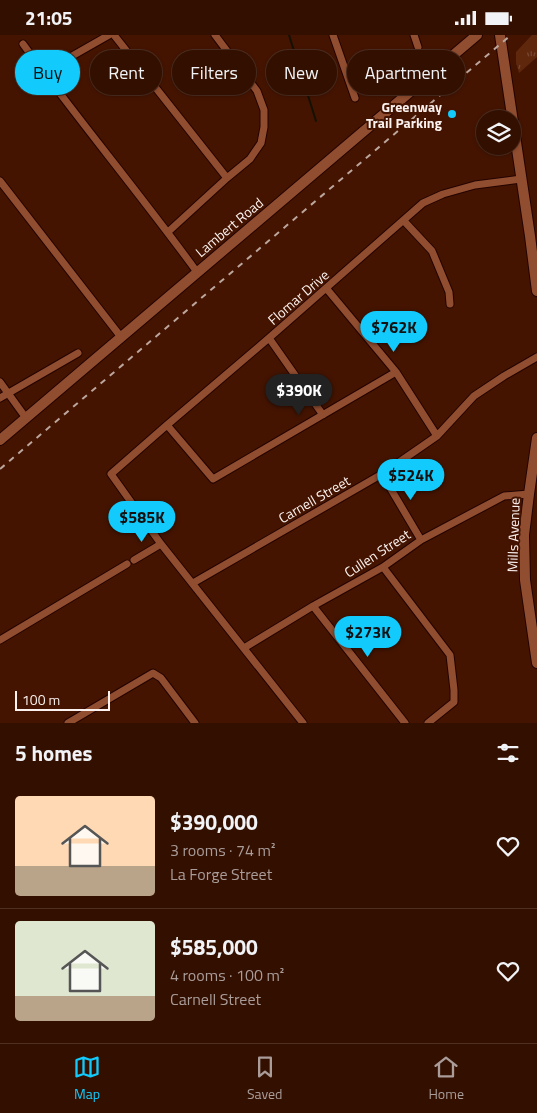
<!DOCTYPE html>
<meta charset="utf-8">
<style>
body{margin:0;font-family:"Titillium Web",sans-serif;background:#3e1d0f;color:#f1f3f6;height:100vh;display:flex;flex-direction:column;font-size:19px;white-space:nowrap}
*{box-sizing:border-box;margin:0}
p{font-size:16px;color:#a99c99}
.icon{flex:none;width:28px;height:28px;fill:none;stroke:currentColor;stroke-width:2;stroke-linecap:round;stroke-linejoin:round}
.map{position:relative;height:688px;overflow:hidden}
.details{display:flex;flex-direction:column;background:#330f00;flex:1}
.details>*{flex:none}
.banner{position:absolute;left:15px;top:15px;width:508px;height:45px;display:flex;gap:10px}
.controls{position:absolute;left:476px;top:75px;display:grid;gap:10px}
.controls a{display:grid;place-items:center;width:45px;height:45px;border-radius:50%;background:#330f00;box-shadow:0 1px 4px #0004,0 0 0 1px #4e2f22;font-size:25px}
.scale{position:absolute;left:15px;bottom:12px;width:95px;box-sizing:border-box;padding-left:5px;border:2px solid #fbf2ef;border-top:0;font-size:14px;line-height:18px;white-space:nowrap;color:#fbf2ef;-webkit-text-stroke:4px #441400;paint-order:stroke}
.price{position:absolute;translate:-50% -42px;padding:0 11px;border-radius:18px;background:#12cafb;color:#111;font-size:16px;line-height:32px;filter:drop-shadow(0 1px 2px #0008)}
.price::after{content:'';position:absolute;left:50%;top:30px;width:15px;height:11px;margin-left:-8px;background:inherit;clip-path:polygon(0 0,100% 0,50% 100%)}
.price.current{background:#222;color:#fff}
ul{padding:0;list-style:none}
li{display:flex;align-items:center;gap:15px;height:125px;padding:0 15px}
li+li{border-top:1px solid #4e2f22}
li span{display:grid;place-items:center;flex:none;width:140px;height:100px;border-radius:5px;color:#555}
li>.icon{margin-inline-start:auto}
span .icon{width:60px;height:60px;fill:#fffc;stroke-width:1}
li b{font-size:21px}
h2{display:flex;justify-content:space-between;align-items:center;height:60px;padding:0 15px;font-size:21px}
.tag{padding:0 18px;border-radius:22px;background:#330f00;box-shadow:0 1px 4px #0004,0 0 0 1px #4e2f22;font-size:18px;line-height:45px}
.tag.current{background:#12cafb;color:#111}
.status{display:flex;justify-content:space-between;align-items:center;height:35px;padding:0 25px;background:#330f00;direction:ltr}
.status svg{height:14px;fill:currentColor}
.menu{display:flex;justify-content:space-around;align-items:center;height:70px;border-top:1px solid #4e2f22;background:#330f00;font-size:14px;color:#a99c99}
.menu a{display:grid;justify-items:center;gap:2px}
.menu .current{color:#12cafb}
.map>svg:first-child{display:block}
.park{fill:url(#park-tufts)}
.lines{fill:none;stroke-linecap:round;stroke-linejoin:round}
.stream{stroke:#131104;stroke-width:2}
.street-casing{stroke:#230300;stroke-width:9}
.secondary-casing{stroke:#230300;stroke-width:12}
.street{stroke:#914d2f;stroke-width:7}
.secondary{stroke:#914d2f;stroke-width:10}
.rail{stroke:#bca69d;stroke-width:2;stroke-dasharray:6 6;stroke-linecap:butt}
.poi-dot{fill:#12cafb;stroke:#441400;stroke-width:2}
.labels{text-anchor:middle;dominant-baseline:central;stroke-width:4;stroke-linejoin:round;paint-order:stroke}
.poi-label{font-size:14px;font-weight:bold;fill:#fbf2ef;stroke:#441400;text-anchor:end}
.street-label{font-size:14px;fill:#fbf2ef;stroke:#441400}
</style>
<div class="status"><b>21:05</b><svg viewBox="0 0 49 12"><path d="M0 12V9h3v3zM5 12V6h3v6zM10 12V3h3v9zM15 12V0h3v12zM26 1h20v11H26zM47 4h2v5h-2z"/></svg></div>
<div class="map">
<svg width="537" height="688" viewBox="0 0 537 688">
<defs>
<pattern id="park-tufts" width="24" height="20" patternUnits="userSpaceOnUse" patternTransform="scale(1.25)"><rect width="24" height="20" fill="#5f270c"/><path d="M3 7l-1-3M5 7V3M7 7l1-3M15 17l-1-3M17 17v-4M19 17l1-3" fill="none" stroke="#774730"/></pattern>
</defs>
<rect width="100%" height="100%" fill="#441400"/>
<path class="park" d="M532,0H537V22L519,38L516,27V17Z"/>
<g class="lines">
<path class="stream" d="M289,0L316,86"/>
<defs>
<path id="street" d="M114,0L227,143
M333,0L355,63
M414,0L418,12
M23,9C79,86 141,160 197,237
M44,37L109,0
M0,146L121,302
M404,186L432,216L449,257L450,269
M168,197L227,143L250,124L261,108L264,92V75L257,56L215,0
M326,253L396,337L437,401
M269,303L323,380
M0,347L26,383
M0,363L78,318
M167,390L213,444L396,337
M382,439L421,505
M134,525L161,509
M383,532L450,620L454,655V667L428,688
M193,548L382,439L437,401L474,361L504,341L537,322
M313,571L405,688
M0,605L127,529
M244,613L313,571L383,532L421,505L504,461L529,459
M68,688L153,638L161,643L195,688
M303,688L161,509L111,439L167,390L269,303L423,168L443,159L475,150L521,144"/>
<path id="secondary" d="M500,0L530,201L537,256
M537,403L529,459L524,500L525,545L537,628
M0,405L477,0"/>
</defs>
<use href="#street" class="street-casing"/>
<use href="#secondary" class="secondary-casing"/>
<use href="#street" class="street"/>
<use href="#secondary" class="secondary"/>
<path class="rail" d="M0,434L511,0"/>
</g>
<circle class="poi-dot" cx="452" cy="79" r="5"/>
<g class="labels">
<g class="poi-label">
<text x="442" y="71">Greenway<tspan x="442" dy="16">Trail Parking</tspan></text>
</g>
<g class="street-label">
<text transform="translate(229 192) rotate(-40)">Lambert Road</text>
<text transform="translate(298 262) rotate(-41)">Flomar Drive</text>
<text transform="translate(314 464) rotate(-30)">Carnell Street</text>
<text transform="translate(513 500) rotate(-88)">Mills Avenue</text>
<text transform="translate(377 518) rotate(-33)">Cullen Street</text>
</g>
</g>
</svg>
<div class="controls">
<a><svg class="icon" aria-label="layers" viewBox="0 0 24 24"><path d="M12 4l9 5-9 5-9-5zM3 14l9 5 9-5"/></svg></a>
</div>
<div class="scale">100 m</div>
<b class="price" style="left:394px;top:318px">$762K</b>
<b class="price current" style="left:299px;top:381px">$390K</b>
<b class="price" style="left:411px;top:466px">$524K</b>
<b class="price" style="left:142px;top:508px">$585K</b>
<b class="price" style="left:368px;top:623px">$273K</b>
<div class="banner">
<a class="tag current">Buy</a>
<a class="tag">Rent</a>
<a class="tag">Filters</a>
<a class="tag">New</a>
<a class="tag">Apartment</a>
</div>
</div>
<section class="details">
<h2>5 homes<svg class="icon" aria-label="filters" viewBox="0 0 24 24"><path d="M4 7h16M4 17h16"/><circle cx="9" cy="7" r="2"/><circle cx="15" cy="17" r="2"/></svg></h2>
<ul>
<li><span style="background:linear-gradient(#ffd9b3 70%,#b9a48a 0)"><svg class="icon" aria-label="home" viewBox="0 0 24 24"><path d="M3 11l9-7 9 7M6 9v11h12V9"/></svg></span><div><b>$390,000</b><p>3 rooms · 74 m²</p><p>La Forge Street</p></div><svg class="icon" aria-label="heart" viewBox="0 0 24 24"><path d="M12 20l-8-8c-3-5 5-10 8-4 3-6 11-1 8 4z"/></svg></li>
<li><span style="background:linear-gradient(#dfe7d0 75%,#b9a48a 0)"><svg class="icon" aria-label="home" viewBox="0 0 24 24"><path d="M3 11l9-7 9 7M6 9v11h12V9"/></svg></span><div><b>$585,000</b><p>4 rooms · 100 m²</p><p>Carnell Street</p></div><svg class="icon" aria-label="heart" viewBox="0 0 24 24"><path d="M12 20l-8-8c-3-5 5-10 8-4 3-6 11-1 8 4z"/></svg></li>
</ul>
</section>
<nav class="menu">
<a class="current"><svg class="icon" aria-label="map" viewBox="0 0 24 24"><path d="M3 6l6-2 6 2 6-2v14l-6 2-6-2-6 2zM9 4v14M15 6v14"/></svg>Map</a>
<a><svg class="icon" aria-label="saved" viewBox="0 0 24 24"><path d="M7 4h10v16l-5-4-5 4z"/></svg>Saved</a>
<a><svg class="icon" aria-label="home" viewBox="0 0 24 24"><path d="M3 11l9-7 9 7M6 9v11h12V9"/></svg>Home</a>
</nav>
